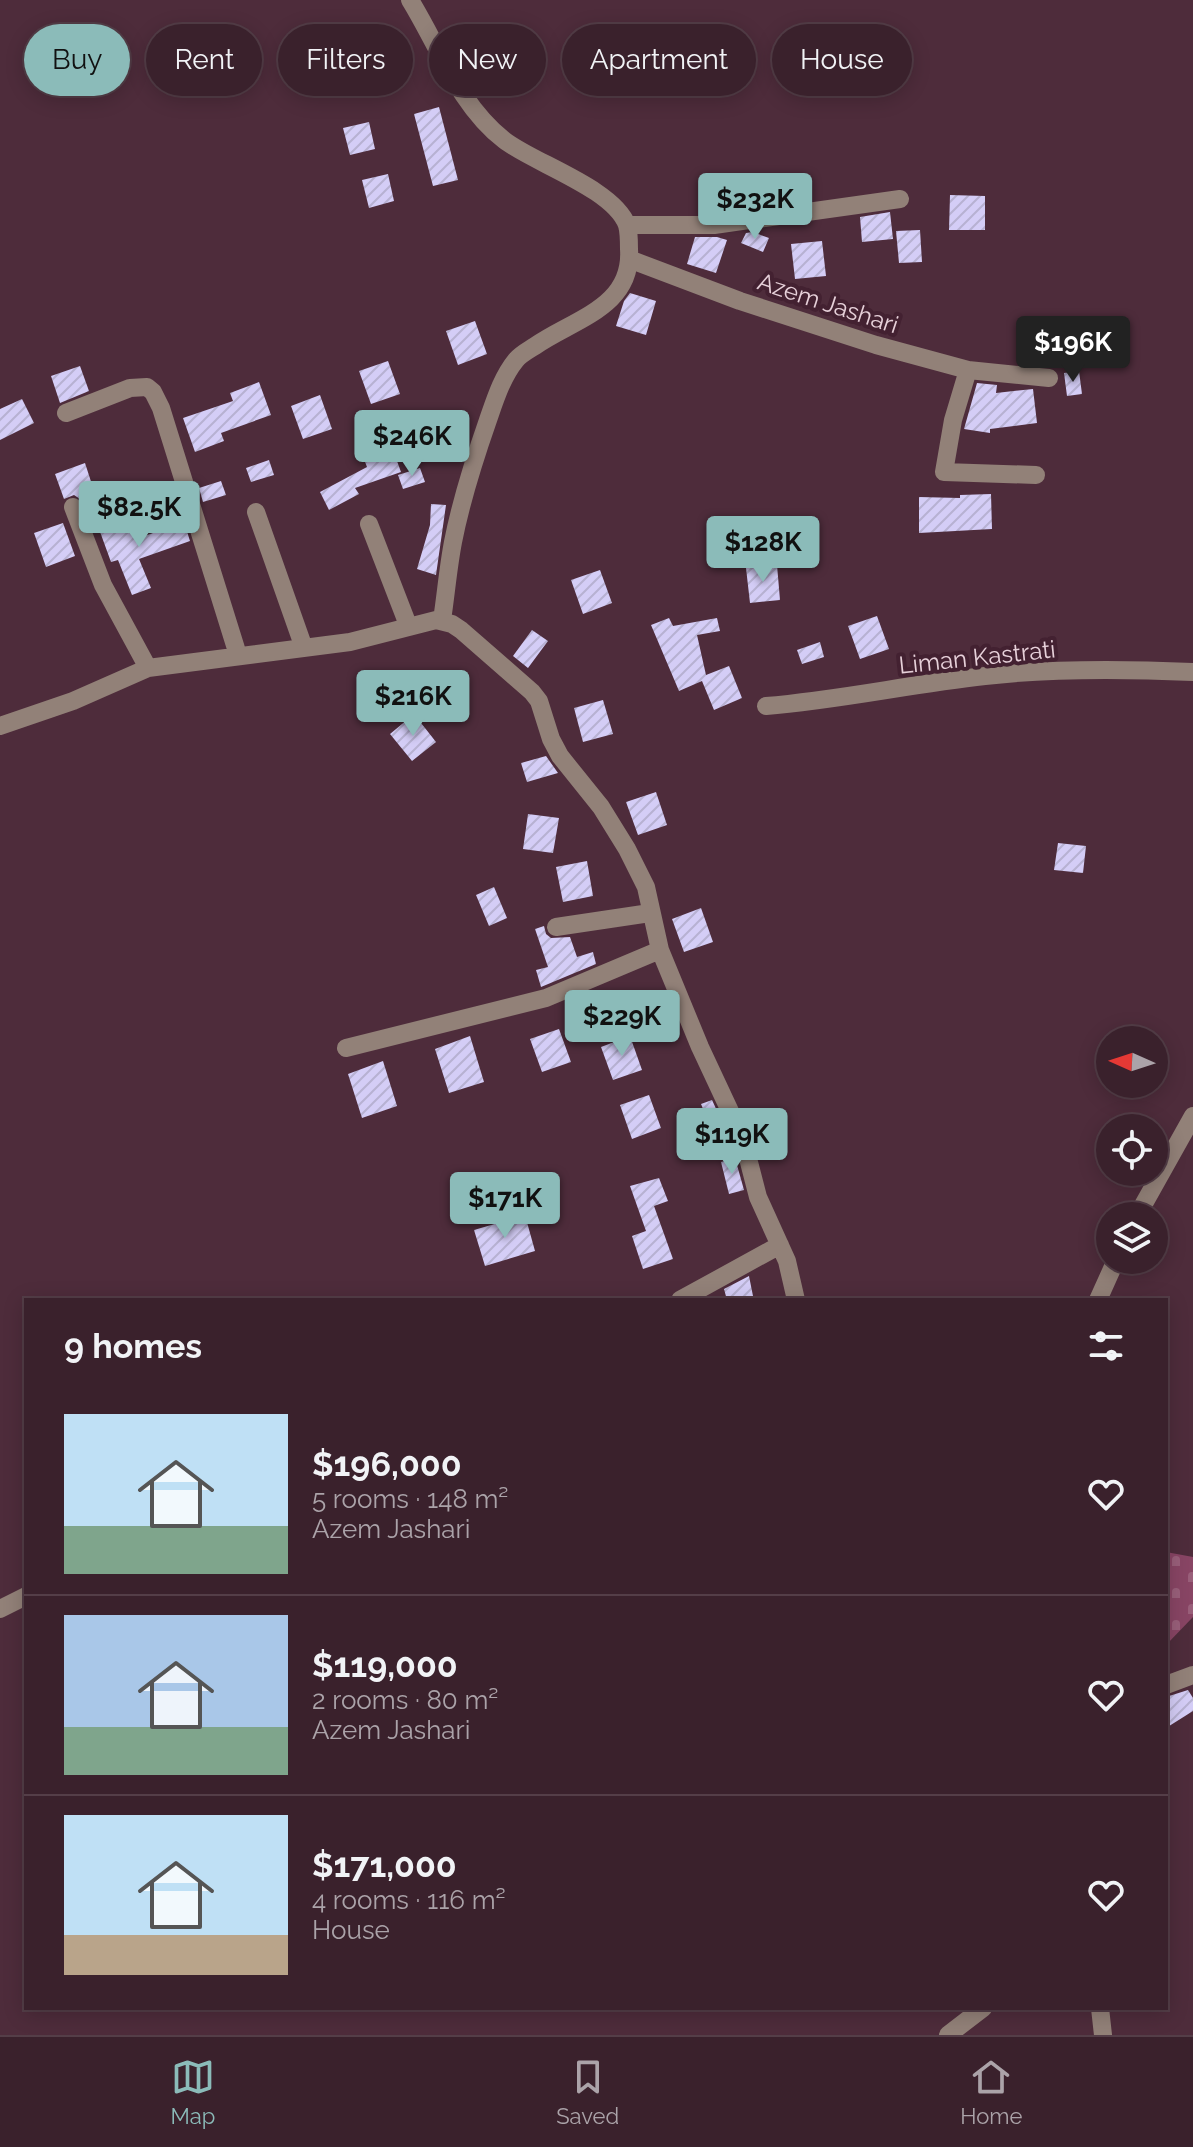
<!DOCTYPE html>
<meta charset="utf-8">
<style>
body{margin:0;font-family:Raleway,sans-serif;background:#412934;color:#f1f3f6;height:100vh;display:flex;flex-direction:column;font-size:30px;white-space:nowrap}
*{box-sizing:border-box;margin:0}
p{font-size:26px;color:#aba3a9}
.icon{flex:none;width:44px;height:44px;fill:none;stroke:currentColor;stroke-width:2;stroke-linecap:round;stroke-linejoin:round}
.map{position:relative;flex:1;overflow:hidden}
.details{position:absolute;left:24px;top:1298px;width:1144px;height:712px;display:flex;flex-direction:column;background:#3a212c;border-radius:0px;box-shadow:0 4px 20px #0003,0 0 0 2px #543e48}
.details>*{flex:none}
.banner{position:absolute;left:24px;top:24px;width:1146px;height:72px;display:flex;gap:16px}
.needle{width:52px;rotate:273deg}
.tools{position:absolute;left:1096px;top:1026px;display:grid;gap:16px}
.tools a{display:grid;place-items:center;width:72px;height:72px;border-radius:50%;background:#3a212c;box-shadow:0 4px 20px #0003,0 0 0 2px #543e48;font-size:40px}
.price{position:absolute;translate:-50% -68px;padding:0 18px;border-radius:8px;background:#8bbbb9;color:#111;font-size:26px;line-height:52px;filter:drop-shadow(0 2px 4px #0008)}
.price::after{content:'';position:absolute;left:50%;top:48px;width:24px;height:18px;margin-left:-12px;background:inherit;clip-path:polygon(0 0,100% 0,50% 100%)}
.price.selected{background:#222;color:#fff}
ul{padding:0;list-style:none}
li{display:flex;align-items:center;gap:24px;height:200px;padding:0 40px}
li+li{border-top:2px solid #543e48}
li span{display:grid;place-items:center;flex:none;width:224px;height:160px;border-radius:0px;color:#555}
li>.icon{margin-inline-start:auto}
span .icon{width:96px;height:96px;fill:#fffc;stroke-width:1}
li b{font-size:34px}
h2{display:flex;justify-content:space-between;align-items:center;height:96px;padding:0 40px;font-size:34px}
.chip{padding:0 28px;border-radius:36px;background:#3a212c;box-shadow:0 4px 20px #0003,0 0 0 2px #543e48;font-size:28px;line-height:72px}
.chip.selected{background:#8bbbb9;color:#111}
.dock{display:flex;justify-content:space-around;align-items:center;height:112px;border-top:2px solid #543e48;background:#3a212c;font-size:22px;color:#aba3a9}
.dock a{display:grid;justify-items:center;gap:4px}
.dock .selected{color:#8bbbb9}
.map>svg:first-child{display:block}
.cemetery{fill:url(#cemetery-stones)}
.building{fill:url(#building-hatch)}
.lines{fill:none;stroke-linecap:round;stroke-linejoin:round}
.minor{stroke:#928178;stroke-width:18}
.labels{text-anchor:middle;dominant-baseline:central;stroke-width:8;stroke-linejoin:round;paint-order:stroke}
.street-label{font-size:24px;fill:#e7d1da;stroke:#432131}
</style>
<div class="map">
<svg width="1193" height="2035" viewBox="0 0 1193 2035">
<defs>
<pattern id="cemetery-stones" width="16" height="16" patternUnits="userSpaceOnUse" patternTransform="scale(2)"><rect width="16" height="16" fill="#884564"/><path d="M2 7V4a2 2 0 0 1 4 0v3zM10 15v-3a2 2 0 0 1 4 0v3z" fill="#995f7a"/></pattern>
<pattern id="building-hatch" width="6" height="6" patternUnits="userSpaceOnUse" patternTransform="scale(2)"><rect width="6" height="6" fill="#d4cdf6"/><path d="M-1 1l2-2M0 6l6-6M5 7l2-2" fill="none" stroke="#b7b1d2"/></pattern>
</defs>
<rect width="100%" height="100%" fill="#4e2c3b"/>
<path class="cemetery" d="M1166,1552L1193,1557V1617L1166,1645Z"/>
<path class="building" d="M439,107L458,180L433,186L414,114Z
M369,122L375,149L350,155L343,128Z
M388,174L394,201L369,208L362,180Z
M950,195L985,196V230H949Z
M890,212L893,239L862,242L860,217Z
M920,230L922,262L899,263L896,231Z
M753,232L769,238L763,252L741,243L746,233Z
M695,237H717L727,240L716,273L687,264Z
M822,241L826,276L795,279L791,244Z
M630,293L656,301L646,335L616,326L624,301Z
M475,321L487,354L458,365L446,331Z
M388,361L400,394L371,404L359,371Z
M80,366L89,391L60,403L51,376Z
M1079,371L1082,394L1067,396L1064,373Z
M259,382L271,415L221,433L224,441L195,452L183,418L233,401L230,393Z
M977,383L997,385L996,393L1033,389L1037,423L990,429V433L964,429Z
M320,395L332,429L303,439L291,406Z
M22,399L34,423L0,440V409Z
M452,411L464,444L435,454L423,421Z
M389,439L401,472L355,488L359,494L329,510L320,492L367,467L360,449Z
M269,460L274,475L251,482L246,468Z
M85,463L96,497L83,501L74,495L64,499L55,474Z
M420,468L425,482L403,489L398,475Z
M221,481L226,495L203,502L199,488Z
M991,494L992,529L919,533V497L960,498V495Z
M431,504L446,505L436,575L417,569L430,525Z
M128,519L136,539L184,522L190,541L139,559L151,588L132,595L118,560L111,562L99,529Z
M63,523L75,556L46,567L34,533Z
M777,565L780,600L750,603L746,568Z
M600,570L612,603L583,614L571,580Z
M877,616L889,649L860,659L848,626Z
M669,618L673,626L717,618L720,631L697,635L706,675L729,666L742,698L714,710L702,681L679,691L651,625Z
M532,630L548,641L528,668L513,656Z
M820,642L824,657L802,664L797,650Z
M603,700L613,734L583,742L574,708Z
M414,714L436,742L412,761L390,734Z
M546,756L558,773L527,782L521,763Z
M656,792L667,825L638,835L626,802Z
M528,814L559,818L553,853L523,849Z
M1058,843L1086,846L1083,873L1054,870Z
M587,861L593,896L563,902L556,867Z
M494,887L507,918L489,926L476,895Z
M701,908L713,942L684,952L672,919Z
M544,926L546,934L551,938L570,937L577,957L593,952L596,964L541,987L536,970L548,967L535,929Z
M559,1029L571,1062L542,1072L530,1039Z
M470,1036L484,1082L449,1093L435,1049Z
M630,1036L642,1070L613,1080L601,1047Z
M383,1061L397,1106L362,1118L348,1074Z
M649,1095L661,1128L632,1139L620,1105Z
M712,1100L726,1130L714,1135L701,1104Z
M735,1158L744,1190L729,1194L721,1162Z
M659,1178L668,1201L654,1206L673,1259L643,1269L632,1236L646,1231L630,1186Z
M525,1215L535,1251L485,1266L474,1230Z
M749,1276L753,1296L727,1300L724,1289Z
M1188,1690L1193,1698V1711L1166,1728V1697Z"/>
<g class="lines">
<path class="minor" d="M410,0C439,47 459,105 504,140C533,163 613,188 627,225C629,232 629,242 629,249C633,307 574,319 535,346C529,350 521,354 516,360C502,377 495,400 488,420C474,460 461,501 453,542C448,568 446,594 442,620
M627,225H714L900,199
M629,259L740,301L876,345L968,370L1049,378
M968,370L953,420L944,472L1036,475
M66,413L130,388L147,387L153,392L161,408L238,655
M73,507L103,585L148,668
M256,512L304,648
M369,524L408,625
M766,706C839,700 911,684 985,676C1053,668 1125,669 1193,672
M0,726L73,701L148,668L350,642L436,620L452,624L461,630L532,692L539,701L551,739L560,756L601,807L627,849L646,887L660,950L700,1047L743,1139L758,1197L787,1261L796,1300
M556,927L650,913
M346,1048L546,998L660,950
M1137,1216L1193,1116
M680,1300L780,1245
M1098,1300L1116,1260
M0,1609L26,1596
M1166,1685L1193,1675
M1100,2008L1103,2035
M948,2035L983,2008"/>
</g>
<g class="labels">
<g class="street-label">
<text transform="translate(828 303) rotate(18)">Azem Jashari</text>
<text transform="translate(977 657) rotate(-6)">Liman Kastrati</text>
</g>
</g>
</svg>
<div class="tools">
<a><svg class="needle" viewBox="-14 -14 28 28"><path d="M0-13l5 13h-10z" fill="#e53935"/><path d="M0 13l5-13h-10z" fill="#aba3a9"/></svg></a>
<a><svg class="icon" aria-label="locate" viewBox="0 0 24 24"><circle cx="12" cy="12" r="6"/><path d="M12 2v4M12 18v4M2 12h4M18 12h4"/></svg></a>
<a><svg class="icon" aria-label="layers" viewBox="0 0 24 24"><path d="M12 4l9 5-9 5-9-5zM3 14l9 5 9-5"/></svg></a>
</div>
<b class="price" style="left:755px;top:241px">$232K</b>
<b class="price selected" style="left:1073px;top:384px">$196K</b>
<b class="price" style="left:412px;top:478px">$246K</b>
<b class="price" style="left:139px;top:549px">$82.5K</b>
<b class="price" style="left:763px;top:584px">$128K</b>
<b class="price" style="left:413px;top:738px">$216K</b>
<b class="price" style="left:622px;top:1058px">$229K</b>
<b class="price" style="left:732px;top:1176px">$119K</b>
<b class="price" style="left:505px;top:1240px">$171K</b>
<div class="banner">
<a class="chip selected">Buy</a>
<a class="chip">Rent</a>
<a class="chip">Filters</a>
<a class="chip">New</a>
<a class="chip">Apartment</a>
<a class="chip">House</a>
</div>
<section class="details">
<h2>9 homes<svg class="icon" aria-label="filters" viewBox="0 0 24 24"><path d="M4 7h16M4 17h16"/><circle cx="9" cy="7" r="2"/><circle cx="15" cy="17" r="2"/></svg></h2>
<ul>
<li><span style="background:linear-gradient(#bfe0f5 70%,#7fa58c 0)"><svg class="icon" aria-label="home" viewBox="0 0 24 24"><path d="M3 11l9-7 9 7M6 9v11h12V9"/></svg></span><div><b>$196,000</b><p>5 rooms · 148 m²</p><p>Azem Jashari</p></div><svg class="icon" aria-label="heart" viewBox="0 0 24 24"><path d="M12 20l-8-8c-3-5 5-10 8-4 3-6 11-1 8 4z"/></svg></li>
<li><span style="background:linear-gradient(#a9c7e8 70%,#7fa58c 0)"><svg class="icon" aria-label="home" viewBox="0 0 24 24"><path d="M3 11l9-7 9 7M6 9v11h12V9"/></svg></span><div><b>$119,000</b><p>2 rooms · 80 m²</p><p>Azem Jashari</p></div><svg class="icon" aria-label="heart" viewBox="0 0 24 24"><path d="M12 20l-8-8c-3-5 5-10 8-4 3-6 11-1 8 4z"/></svg></li>
<li><span style="background:linear-gradient(#bfe0f5 75%,#b9a48a 0)"><svg class="icon" aria-label="home" viewBox="0 0 24 24"><path d="M3 11l9-7 9 7M6 9v11h12V9"/></svg></span><div><b>$171,000</b><p>4 rooms · 116 m²</p><p>House</p></div><svg class="icon" aria-label="heart" viewBox="0 0 24 24"><path d="M12 20l-8-8c-3-5 5-10 8-4 3-6 11-1 8 4z"/></svg></li>
</ul>
</section>
</div>
<nav class="dock">
<a class="selected"><svg class="icon" aria-label="map" viewBox="0 0 24 24"><path d="M3 6l6-2 6 2 6-2v14l-6 2-6-2-6 2zM9 4v14M15 6v14"/></svg>Map</a>
<a><svg class="icon" aria-label="saved" viewBox="0 0 24 24"><path d="M7 4h10v16l-5-4-5 4z"/></svg>Saved</a>
<a><svg class="icon" aria-label="home" viewBox="0 0 24 24"><path d="M3 11l9-7 9 7M6 9v11h12V9"/></svg>Home</a>
</nav>
